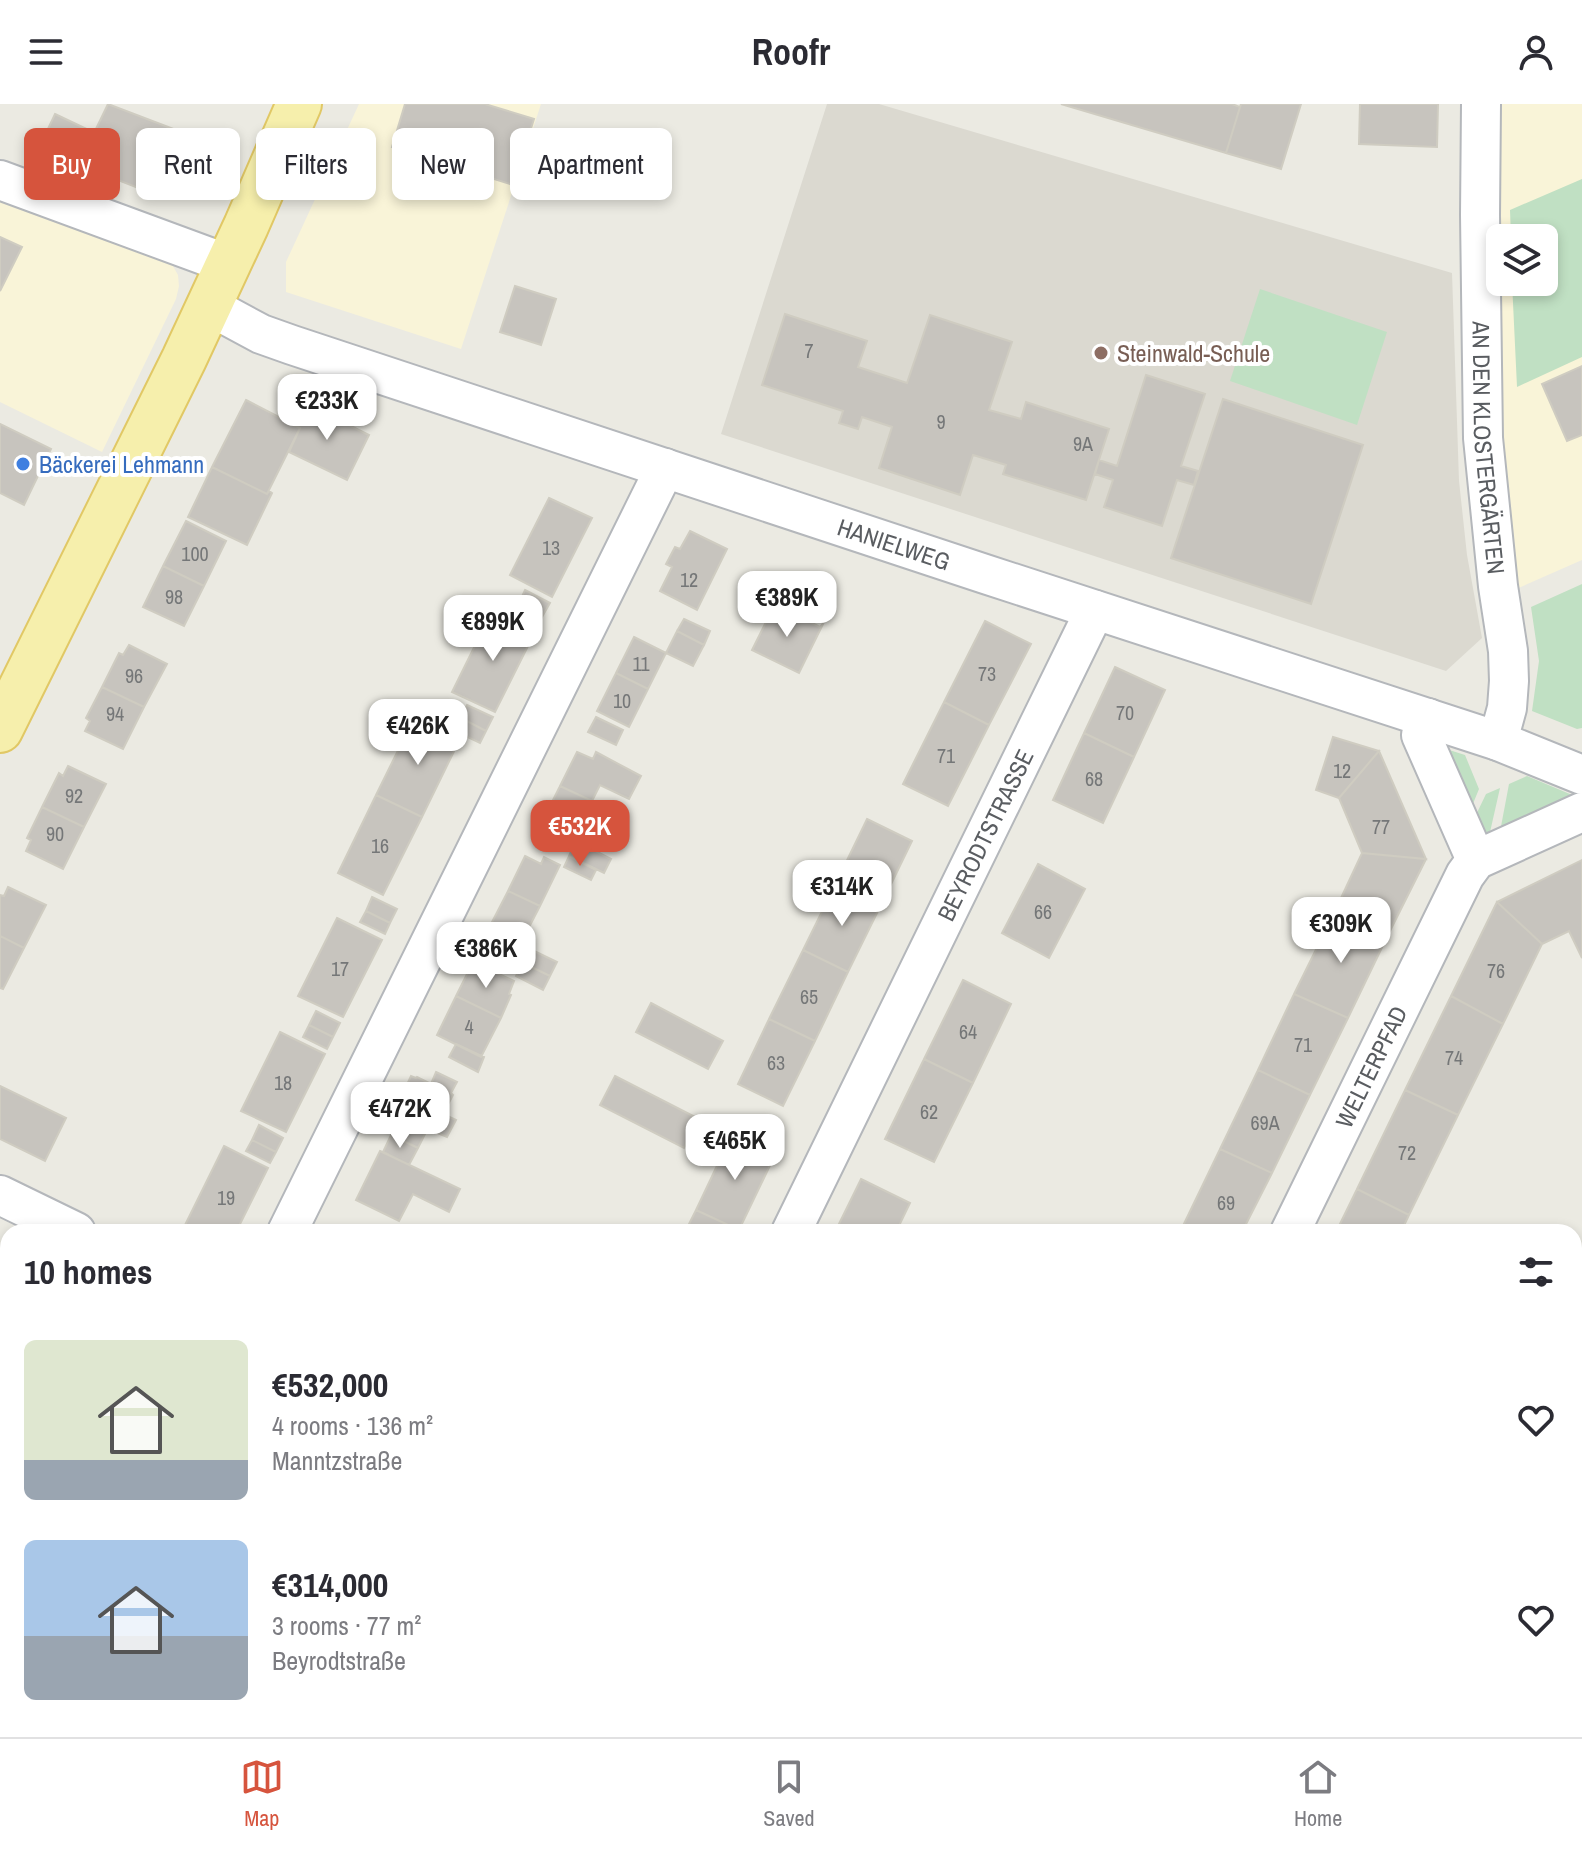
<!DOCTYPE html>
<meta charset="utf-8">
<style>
body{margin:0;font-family:"Archivo Narrow",sans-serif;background:#f2f2f3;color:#2b2b33;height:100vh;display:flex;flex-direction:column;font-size:30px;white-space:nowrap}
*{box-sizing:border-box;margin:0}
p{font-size:26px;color:#7c7c81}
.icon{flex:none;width:44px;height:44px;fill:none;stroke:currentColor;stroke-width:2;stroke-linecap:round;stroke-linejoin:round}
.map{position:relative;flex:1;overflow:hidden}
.side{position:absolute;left:0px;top:1120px;width:1582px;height:514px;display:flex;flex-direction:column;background:#fff;border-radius:24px 24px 0 0;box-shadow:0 4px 12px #0003}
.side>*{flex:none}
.guide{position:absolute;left:24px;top:24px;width:800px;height:72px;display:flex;gap:16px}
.buttons{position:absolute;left:1486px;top:120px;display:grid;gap:16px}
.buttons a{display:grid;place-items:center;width:72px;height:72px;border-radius:12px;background:#fff;box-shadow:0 4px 12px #0003;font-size:40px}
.price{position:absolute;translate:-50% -68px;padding:0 18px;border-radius:16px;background:#fff;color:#222;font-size:26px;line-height:52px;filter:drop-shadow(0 2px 4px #0008)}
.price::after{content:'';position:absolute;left:50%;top:48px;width:24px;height:18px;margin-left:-12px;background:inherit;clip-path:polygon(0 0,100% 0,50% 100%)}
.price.on{background:#d6543d;color:#fff}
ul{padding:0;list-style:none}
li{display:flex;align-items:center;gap:24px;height:200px;padding:0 24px}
li span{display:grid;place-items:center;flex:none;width:224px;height:160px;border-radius:12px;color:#555}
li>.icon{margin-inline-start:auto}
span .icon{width:96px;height:96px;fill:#fffc;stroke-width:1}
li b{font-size:34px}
h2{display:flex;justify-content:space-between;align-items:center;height:96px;padding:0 24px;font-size:34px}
.chip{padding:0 28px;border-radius:12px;background:#fff;box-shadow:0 4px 12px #0003;font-size:28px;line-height:72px}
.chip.on{background:#d6543d;color:#fff}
header{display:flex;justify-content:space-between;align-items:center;height:104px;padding:0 24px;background:#fff;font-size:36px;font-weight:700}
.menu{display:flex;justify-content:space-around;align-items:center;height:112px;border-top:2px solid #e1e1e2;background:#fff;font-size:22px;color:#7c7c81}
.menu a{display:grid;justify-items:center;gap:4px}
.menu .on{color:#d6543d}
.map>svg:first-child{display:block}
.commercial{fill:#f9f4d8;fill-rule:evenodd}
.education{fill:#dbd9d0}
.green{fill:#c0e0c3}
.building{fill:#c7c4be;stroke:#cfccc1;stroke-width:2}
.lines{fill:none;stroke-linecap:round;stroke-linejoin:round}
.street-casing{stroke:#b4b7bb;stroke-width:42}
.primary-casing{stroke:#e1c865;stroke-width:48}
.street{stroke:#fff;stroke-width:38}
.primary{stroke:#f6efac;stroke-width:44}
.education-dot{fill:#8d6e63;stroke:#fff;stroke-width:3}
.shop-dot{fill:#3f7fe0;stroke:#fff;stroke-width:3}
.labels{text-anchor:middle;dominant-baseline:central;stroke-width:8;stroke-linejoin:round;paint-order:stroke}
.number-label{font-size:20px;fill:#757778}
.education-label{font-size:24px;fill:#785e54;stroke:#fff;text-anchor:start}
.street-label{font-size:24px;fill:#5a5d61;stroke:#fff}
.shop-label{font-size:24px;fill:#366cbe;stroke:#fff;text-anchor:start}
</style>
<header><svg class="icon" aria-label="menu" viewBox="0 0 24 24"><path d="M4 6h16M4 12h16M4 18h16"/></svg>Roofr<svg class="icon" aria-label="person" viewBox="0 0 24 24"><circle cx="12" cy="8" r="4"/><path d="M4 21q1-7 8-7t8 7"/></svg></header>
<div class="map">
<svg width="1582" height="1633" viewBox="0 0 1582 1633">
<rect width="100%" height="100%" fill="#ebeae2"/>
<path class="commercial" d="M359,0H541L461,245L286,188V158Z
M1493,0H1582V456L1514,486L1496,323ZM1500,134H1544V178H1500Z
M0,88L169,155L178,171L179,182L176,195L102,348L0,298Z"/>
<path class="education" d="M827,0H879L1452,169L1459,377L1467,451L1482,534L1446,567L721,330Z"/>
<path class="green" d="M1582,75V253L1517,283L1512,178H1544V134H1511L1510,106Z
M1260,185L1387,228L1357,321L1230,277Z
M1582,480V624L1577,625L1532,607L1539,557L1531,503Z
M1443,644L1465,651L1479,685L1470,707Z
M1527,672L1577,693L1499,733L1509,680Z
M1500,684L1488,737L1474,715L1486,690Z"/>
<path class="building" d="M108,0L176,26L202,39L180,82L162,74L156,91L100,69L112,37L94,29Z
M405,0H485L534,15L513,81L392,43Z
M1061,0H1232L1240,3L1226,49Z
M1241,0H1301L1281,65L1226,49Z
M1360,0H1438L1437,43L1359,40Z
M55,10L112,37L100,69L38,46Z
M0,133L22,143L0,187Z
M515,182L556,195L541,241L500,228Z
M785,210L867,237L858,263L907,279L930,211L1012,238L989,306L1021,315L1026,298L1109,325L1086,396L1003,370L1006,361L973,351L960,391L879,364L892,323L862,313L858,325L839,319L843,307L762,281Z
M1582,262V331L1567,337L1542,280Z
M1146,271L1205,290L1181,362L1198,367L1194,381L1177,376L1162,422L1104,403L1113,376L1095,370L1099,356L1117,362Z
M1223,295L1363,341L1311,500L1171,454Z
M246,296L300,324L267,390L212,363Z
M305,299L369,331L347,376L289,348L300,324L293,321Z
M0,320L51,345L24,401L0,389Z
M212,363L267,390L269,387L272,389L247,441L188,413Z
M549,394L592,414L552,493L510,471Z
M186,417L226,437L204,482L163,462Z
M690,427L727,445L697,506L660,487L672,463L666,460L675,443L680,445Z
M163,462L204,482L184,522L143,503Z
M525,486L550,499L542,513L518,501Z
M778,494L779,495L776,501L820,523L824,518L799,569L752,546Z
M518,501L542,513L537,525L512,512Z
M491,509L534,530L495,608L452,588Z
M684,515L710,527L704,541L677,527Z
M985,517L1031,540L989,621L944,598Z
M677,527L704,541L693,562L666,549Z
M634,533L666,549L648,585L616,569Z
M129,541L167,560L144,603L102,583L119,549L123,551Z
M1115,563L1165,586L1134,653L1084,629Z
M616,569L648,585L629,623L597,607Z
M102,583L144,603L123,645L85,627L90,617L86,614Z
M944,598L989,621L948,702L903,680Z
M467,601L493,613L486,627L461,614Z
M415,612L460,635L422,713L376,691Z
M596,613L623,626L616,641L588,628Z
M461,614L486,627L480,639L455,627Z
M1084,629L1134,653L1103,719L1053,696Z
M1333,633L1379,647L1339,694L1316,686Z
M1379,647L1426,755L1362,749L1339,694Z
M577,648L593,655L596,648L641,672L629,695L600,681L592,697L560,682Z
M68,662L106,680L84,723L42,703L59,669L63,672Z
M560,682L592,697L575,730L544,714Z
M376,691L422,713L383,791L338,769Z
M42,703L84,723L63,765L26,747L31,736L27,734Z
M867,715L912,737L880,803L835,781Z
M576,737L611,755L604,769L569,752Z
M1362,749L1426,755L1388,831L1334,809Z
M525,752L541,760L544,753L560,761L540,802L508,787Z
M569,752L596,766L591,776L564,763Z
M1582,756V854L1569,827L1542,840L1497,798Z
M1038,760L1085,785L1049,854L1002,829Z
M835,781L880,803L848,868L803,846Z
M8,783L46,801L24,844L0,832V791L4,792Z
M508,787L540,802L523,835L491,820Z
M372,793L397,805L390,819L366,807Z
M1497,798L1542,840L1503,920L1451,892Z
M366,807L390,819L385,830L360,818Z
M1334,809L1388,831L1348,914L1294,890Z
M337,814L382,836L343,913L298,892Z
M0,832L24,844L3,885L0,884Z
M530,845L557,858L550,872L523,859Z
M803,846L848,868L815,937L769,915Z
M473,858L514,877L509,890L511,891L501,914L456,892Z
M523,859L550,872L543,886L516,872Z
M963,876L1011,900L973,979L924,955Z
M1294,890L1348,914L1310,991L1258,966Z
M456,892L501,914L481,953L437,931Z
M1451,892L1503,920L1458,1011L1405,986Z
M651,899L723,937L708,965L636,928Z
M316,907L340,919L333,933L309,921Z
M769,915L815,937L783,1002L738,980Z
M309,921L333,933L327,945L303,933Z
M280,928L325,950L286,1028L241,1007Z
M456,940L484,953L478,968L449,953Z
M924,955L973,979L934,1058L885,1035Z
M1258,966L1310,991L1272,1069L1220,1045Z
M436,968L457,978L451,989L453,991L443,1010L456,1016L447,1033L435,1028L434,1029L398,1012L409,988L404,987L411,972L416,974L417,973L431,980Z
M615,972L699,1015L684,1044L600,1001Z
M0,982L66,1014L45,1057L0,1035Z
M1405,986L1458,1011L1409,1111L1357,1085Z
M400,1013L427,1026L418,1044L391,1031Z
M259,1021L283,1034L276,1048L252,1036Z
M732,1030L775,1051L739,1126L696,1106Z
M391,1031L418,1044L409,1061L383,1048Z
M252,1036L276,1048L270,1059L246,1047Z
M224,1042L268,1064L236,1128H199L185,1121Z
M1220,1045L1272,1069L1242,1128H1180Z
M380,1047L460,1085L449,1108L413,1090L399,1117L356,1096Z
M861,1075L910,1099L896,1128H835Z
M1357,1085L1409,1111L1401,1128H1336Z
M696,1106L739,1126L738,1128H685Z
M0,1156L8,1160V1212L0,1207Z
M0,1348L8,1352V1404L0,1402Z
M0,1540L8,1544V1597L0,1593Z
M1582,1617V1633H1574Z
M144,1626H182L192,1631L191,1633H140Z
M455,1626H504L500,1633H451Z
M603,1626H636L651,1633H599Z
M827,1626H852L849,1633H842Z
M930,1626H993L990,1633H927Z
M1259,1626H1329L1344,1633H1256Z
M1478,1626H1517L1514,1633H1475Z"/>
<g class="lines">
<defs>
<g id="street">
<path id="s1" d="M1481,0L1480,111L1483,334L1498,482L1508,547L1509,577L1507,604L1498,637"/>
<path d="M0,76L228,160"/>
<path id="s2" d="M209,202L261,230L292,241L985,470L1498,637L1582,671"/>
<path d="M1428,614L1421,631L1476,756"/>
<path d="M0,1091L76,1128"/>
<path d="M287,1128L665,364"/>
<path id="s3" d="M791,1128L1095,506"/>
<path id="s4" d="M1290,1128L1465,771L1476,756L1582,708"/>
<path d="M1101,1626L1116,1633"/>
<path d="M558,1633L561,1626"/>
<path d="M1042,1633L1046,1626"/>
</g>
<path id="primary" d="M0,626L184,255L246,122L299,0"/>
</defs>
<use href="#street" class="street-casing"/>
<use href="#primary" class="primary-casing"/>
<use href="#street" class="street"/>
<use href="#primary" class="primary"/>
</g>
<circle class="education-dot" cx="1101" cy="249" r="8"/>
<circle class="shop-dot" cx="23" cy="360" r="8"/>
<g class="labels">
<g class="number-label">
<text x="809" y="246">7</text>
<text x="941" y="317">9</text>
<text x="1083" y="339">9A</text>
<text x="551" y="443">13</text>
<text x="195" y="449">100</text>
<text x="689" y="475">12</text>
<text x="174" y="492">98</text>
<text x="641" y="559">11</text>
<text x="987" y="569">73</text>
<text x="134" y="571">96</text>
<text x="622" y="596">10</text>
<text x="1125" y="608">70</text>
<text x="115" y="609">94</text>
<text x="946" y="651">71</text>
<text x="1342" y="666">12</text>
<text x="1094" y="674">68</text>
<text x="74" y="691">92</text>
<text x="1381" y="722">77</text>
<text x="55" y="729">90</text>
<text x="380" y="741">16</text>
<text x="1043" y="807">66</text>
<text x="340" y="864">17</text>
<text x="1496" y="866">76</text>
<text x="809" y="892">65</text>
<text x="469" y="922">4</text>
<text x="968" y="927">64</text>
<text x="1303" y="940">71</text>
<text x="1454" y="953">74</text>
<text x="776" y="958">63</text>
<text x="283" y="978">18</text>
<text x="929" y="1007">62</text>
<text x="1265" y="1018">69A</text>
<text x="1407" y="1048">72</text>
<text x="226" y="1093">19</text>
<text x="1226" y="1098">69</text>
</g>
<g class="education-label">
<text x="1117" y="249">Steinwald-Schule</text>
</g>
<g class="street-label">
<text stroke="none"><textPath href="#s1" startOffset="344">AN DEN KLOSTERGÄRTEN</textPath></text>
<text stroke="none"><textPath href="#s2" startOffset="726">HANIELWEG</textPath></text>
<text stroke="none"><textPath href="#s3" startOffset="442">BEYRODTSTRASSE</textPath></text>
<text stroke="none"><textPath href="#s4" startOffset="184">WELTERPFAD</textPath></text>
</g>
<g class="shop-label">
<text x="39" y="360">Bäckerei Lehmann</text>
</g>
</g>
</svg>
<div class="buttons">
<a><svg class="icon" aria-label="layers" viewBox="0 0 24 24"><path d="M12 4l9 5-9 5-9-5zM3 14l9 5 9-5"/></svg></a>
</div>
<b class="price" style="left:327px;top:338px">€233K</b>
<b class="price" style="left:787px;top:535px">€389K</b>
<b class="price" style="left:493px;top:559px">€899K</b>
<b class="price" style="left:418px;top:663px">€426K</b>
<b class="price on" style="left:580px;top:764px">€532K</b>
<b class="price" style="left:842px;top:824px">€314K</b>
<b class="price" style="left:1341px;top:861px">€309K</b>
<b class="price" style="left:486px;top:886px">€386K</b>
<b class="price" style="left:400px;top:1046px">€472K</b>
<b class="price" style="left:735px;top:1078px">€465K</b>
<div class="guide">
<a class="chip on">Buy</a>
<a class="chip">Rent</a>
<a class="chip">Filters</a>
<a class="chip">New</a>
<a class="chip">Apartment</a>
</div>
<section class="side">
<h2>10 homes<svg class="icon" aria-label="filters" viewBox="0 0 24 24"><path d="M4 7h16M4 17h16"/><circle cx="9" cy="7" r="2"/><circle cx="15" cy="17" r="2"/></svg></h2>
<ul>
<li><span style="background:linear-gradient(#dfe7d0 75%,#9aa5b1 0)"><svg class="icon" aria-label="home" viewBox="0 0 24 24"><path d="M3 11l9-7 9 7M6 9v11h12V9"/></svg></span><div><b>€532,000</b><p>4 rooms · 136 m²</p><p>Manntzstraße</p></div><svg class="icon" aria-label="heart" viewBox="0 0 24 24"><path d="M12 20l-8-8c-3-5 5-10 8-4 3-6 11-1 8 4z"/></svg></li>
<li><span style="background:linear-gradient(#a9c7e8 60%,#9aa5b1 0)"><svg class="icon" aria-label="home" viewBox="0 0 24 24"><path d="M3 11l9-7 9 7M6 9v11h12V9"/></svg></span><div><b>€314,000</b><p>3 rooms · 77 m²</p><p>Beyrodtstraße</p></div><svg class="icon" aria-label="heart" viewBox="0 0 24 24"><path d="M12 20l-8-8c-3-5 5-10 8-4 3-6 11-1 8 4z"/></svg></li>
</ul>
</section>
</div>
<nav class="menu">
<a class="on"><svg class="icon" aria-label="map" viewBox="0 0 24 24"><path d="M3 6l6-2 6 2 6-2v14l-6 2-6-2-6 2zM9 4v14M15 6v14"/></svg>Map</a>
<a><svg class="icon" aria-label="saved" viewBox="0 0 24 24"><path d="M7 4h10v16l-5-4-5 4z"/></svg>Saved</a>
<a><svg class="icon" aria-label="home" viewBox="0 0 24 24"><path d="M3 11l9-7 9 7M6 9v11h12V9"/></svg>Home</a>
</nav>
